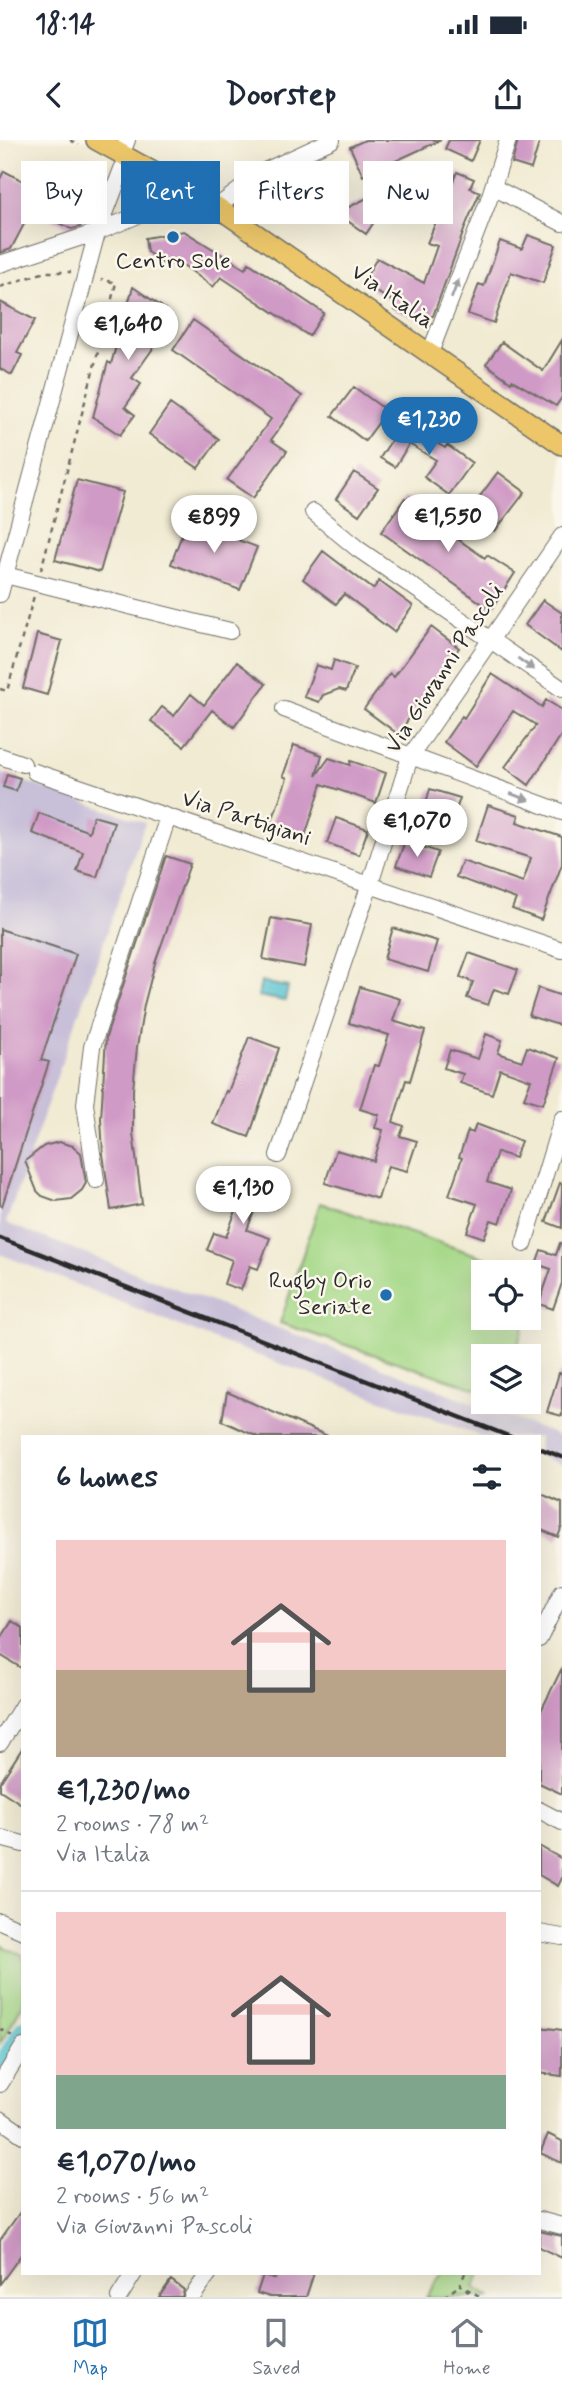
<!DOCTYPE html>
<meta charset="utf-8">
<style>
body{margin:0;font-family:Mynerve,sans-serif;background:#f6f6f7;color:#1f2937;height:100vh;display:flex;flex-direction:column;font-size:26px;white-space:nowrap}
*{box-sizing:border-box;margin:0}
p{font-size:23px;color:#747a83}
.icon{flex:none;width:38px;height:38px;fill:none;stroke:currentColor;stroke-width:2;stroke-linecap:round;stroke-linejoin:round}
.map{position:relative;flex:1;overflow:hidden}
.panel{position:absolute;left:21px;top:1295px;width:520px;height:840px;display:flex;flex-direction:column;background:#fff;border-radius:0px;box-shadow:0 7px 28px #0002}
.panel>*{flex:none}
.hud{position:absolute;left:21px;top:21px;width:522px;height:63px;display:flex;gap:14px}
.controls{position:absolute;left:471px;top:1120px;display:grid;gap:14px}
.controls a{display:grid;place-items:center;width:70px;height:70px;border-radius:0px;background:#fff;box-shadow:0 7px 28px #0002;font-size:35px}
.price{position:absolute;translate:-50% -60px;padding:0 16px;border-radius:24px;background:#fff;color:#222;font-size:23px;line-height:46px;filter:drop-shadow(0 2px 4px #0008)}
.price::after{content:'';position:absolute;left:50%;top:42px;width:21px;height:16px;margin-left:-10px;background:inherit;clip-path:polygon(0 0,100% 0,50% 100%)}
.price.active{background:#1f6fb2;color:#fff}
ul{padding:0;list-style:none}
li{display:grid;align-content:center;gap:14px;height:371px;padding:0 35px}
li+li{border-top:2px solid #e0e1e3}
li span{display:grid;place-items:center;height:217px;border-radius:0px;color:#555}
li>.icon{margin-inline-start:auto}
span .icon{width:126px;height:126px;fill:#fffc;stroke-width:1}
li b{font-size:30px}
h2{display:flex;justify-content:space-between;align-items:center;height:84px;padding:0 35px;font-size:30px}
.tag{padding:0 24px;border-radius:0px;background:#fff;box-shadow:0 7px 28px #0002;font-size:24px;line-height:63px}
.tag.active{background:#1f6fb2;color:#fff}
.status{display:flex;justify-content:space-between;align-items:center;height:49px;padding:0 35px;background:#fff;direction:ltr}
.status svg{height:19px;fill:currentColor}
header{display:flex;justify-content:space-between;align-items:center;height:91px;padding:0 35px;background:#fff;font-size:32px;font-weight:700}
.dock{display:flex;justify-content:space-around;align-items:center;height:98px;border-top:2px solid #e0e1e3;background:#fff;font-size:19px;color:#747a83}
.dock a{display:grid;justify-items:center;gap:4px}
.dock .active{color:#1f6fb2}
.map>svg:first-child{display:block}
.industrial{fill:#c8bfd8}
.green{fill:#a5d887;stroke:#688259;stroke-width:2}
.water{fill:#57c3d0;stroke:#41777e;stroke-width:2}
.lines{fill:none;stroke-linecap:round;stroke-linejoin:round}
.canal{stroke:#57c3d0;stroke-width:16}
.building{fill:#d09ac6}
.minor-casing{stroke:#706e66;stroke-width:18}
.major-casing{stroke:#706e66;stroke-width:22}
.path{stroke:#706e66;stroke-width:2.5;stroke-dasharray:5 5;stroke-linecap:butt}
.minor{stroke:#fff;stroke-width:16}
.major{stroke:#ecc669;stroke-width:19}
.rail{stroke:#2b2b2b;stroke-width:4.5}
.oneway{fill:#a0a0a0}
.poi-dot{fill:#1f6fb2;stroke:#fbf7ec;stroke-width:2.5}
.labels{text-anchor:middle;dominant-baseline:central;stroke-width:5;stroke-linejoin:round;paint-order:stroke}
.poi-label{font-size:23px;fill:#2b2b2b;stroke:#fbf7ec}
.street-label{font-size:23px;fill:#2b2b2b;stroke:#fbf7ec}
</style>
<div class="status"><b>18:14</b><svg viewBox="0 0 49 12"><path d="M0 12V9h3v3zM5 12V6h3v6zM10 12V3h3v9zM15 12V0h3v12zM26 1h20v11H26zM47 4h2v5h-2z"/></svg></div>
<header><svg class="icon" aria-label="back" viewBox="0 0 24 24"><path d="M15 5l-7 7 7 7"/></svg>Doorstep<svg class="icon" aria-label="share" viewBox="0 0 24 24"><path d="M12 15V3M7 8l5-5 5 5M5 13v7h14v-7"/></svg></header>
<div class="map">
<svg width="562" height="2157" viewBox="0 0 562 2157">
<rect width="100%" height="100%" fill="#fbf7ec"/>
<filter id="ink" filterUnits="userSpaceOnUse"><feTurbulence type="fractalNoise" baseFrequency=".0143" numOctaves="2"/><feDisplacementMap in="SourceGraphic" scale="14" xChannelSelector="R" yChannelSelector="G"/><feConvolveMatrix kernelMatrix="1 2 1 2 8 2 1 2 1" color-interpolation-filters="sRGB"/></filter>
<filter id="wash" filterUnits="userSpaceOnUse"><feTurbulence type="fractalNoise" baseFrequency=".00686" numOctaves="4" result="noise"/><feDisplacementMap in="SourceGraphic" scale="28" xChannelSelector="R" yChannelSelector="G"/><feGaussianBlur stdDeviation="1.57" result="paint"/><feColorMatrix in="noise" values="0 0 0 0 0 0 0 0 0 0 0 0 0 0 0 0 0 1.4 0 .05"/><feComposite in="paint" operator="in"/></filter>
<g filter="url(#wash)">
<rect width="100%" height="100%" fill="#f1ebd3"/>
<path class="industrial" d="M0,633L145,683L6,1083L562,1297V1325L539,1316V1297H484L218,1201L0,1114Z"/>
<path class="green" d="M320,1063L528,1132H483V1178H527L514,1216H483V1251L280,1183Z
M528,1132L541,1137L529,1174H528Z
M0,1805L23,1815V1864L0,1904Z
M442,2133H481L474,2147L489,2157H426Z"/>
<path class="water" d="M261,842L288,847L285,861L258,856Z"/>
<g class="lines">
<path class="canal" d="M0,1925L23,1888"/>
</g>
<g id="blocks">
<path class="building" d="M365,0H441L363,36L350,7Z
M449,0H480L471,21L445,9Z
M518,0H540L531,29L512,23Z
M4,31L38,49L43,40L91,65L80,87L71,89L32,69L11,109L0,113V39Z
M457,32L474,39L470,48L480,52L467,82L433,176L419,179L394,170L396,163L362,144L377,118L424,143L437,106L427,103Z
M310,40L323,66L296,79L283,53Z
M373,55L386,64L366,94L342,77L347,68Z
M184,91L245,129L249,123L324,173L309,196L221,137L213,147L179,122L164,124L147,112L145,98Z
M528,95L556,105L543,143L511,132L494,183L468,174L479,144L484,146L500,101L522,109Z
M133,147L165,169L149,192L159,200L132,238L141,244L125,267L135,275L120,295L93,277L108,222L111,224Z
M0,162L35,180L17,213L22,215L12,235L0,229Z
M193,180L302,256L271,300L287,311L253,358L227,340L271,279L173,210Z
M562,200V257L556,266L512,240L511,242L486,224L502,202L543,231Z
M354,247L387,271L365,301L332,276Z
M170,264L219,299L198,328L149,294Z
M403,282L445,308L447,305L472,323L449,355L424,337L436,320L409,304L395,327L380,318Z
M354,332L378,348L359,375L336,359Z
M498,332L525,352L495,391L469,371Z
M77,340L123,352L100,432L55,420Z
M405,358L435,379L433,382L485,418L487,415L515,433L491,470L381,392Z
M187,381L257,407L240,450L171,424Z
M323,411L373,449L379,441L413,466L394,492L344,454L336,464L303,439Z
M543,460L562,473V512L525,485Z
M431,487L459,508L398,594L364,569L390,534L394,537Z
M37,494L62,501L47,555L23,548Z
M334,520L355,528L346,551L339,549L323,555L319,562L304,557L316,525L331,530Z
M237,522L266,544L234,587L212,570L184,606L151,581L162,567L174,576L191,554L204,565Z
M492,534L542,567L546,560L562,570V594L529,645L505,627L536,585L513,571L476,626L444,602L462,576L464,578Z
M294,605L322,615L316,636L329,618L350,625L351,621L386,633L376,663L322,644L304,699L270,687L287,638L283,636Z
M7,634L20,638L16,651L3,647Z
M430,649L460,658L449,691L420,683Z
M488,665L519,675L517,682L562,697V724L541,780L512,769L516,759L456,737L462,721L523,742L531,718L476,701Z
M39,673L89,692L93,676L114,682L97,737L77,731L83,712L32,693Z
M336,678L368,689L359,715L327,703Z
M405,701L438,712L429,737L396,726Z
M166,716L190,724L155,823L144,865L137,907L133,950V993L142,1064L111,1070L103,1014L101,979L106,897Z
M271,778L312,785L304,827L263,819Z
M393,788L437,801L428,832L384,819Z
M0,789L76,814L41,920L49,922L2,1066L0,1065Z
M469,813L518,830L509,854L494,849L488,865L467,858L473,842L460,837Z
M360,847L400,859L393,881L425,891L410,941L406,940L393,982L404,986L400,996L417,1001L407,1031L388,1026L378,1059L325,1043L336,1010L374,1021L383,990L375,988L379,975L360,969L374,925L379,926L389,895L349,883Z
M538,848L562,856V886L529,876Z
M486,894L502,900L498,913L522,921L527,907L559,918L543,964L524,958L531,940L500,929L492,954L460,943L463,934L444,928L450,910L478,919Z
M249,897L279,908L249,997L213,984L226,951L228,952Z
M476,984L521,1001L515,1018L497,1012L487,1042L511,1050L500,1083L491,1080L484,1098L467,1092L477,1064L449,1055L462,1018L459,1017L468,991L473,993Z
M59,1002L73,1006L81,1013L86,1043L82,1050L71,1059L56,1061L42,1056L37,1051L25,1021L44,1006Z
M228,1030L282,1050L276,1068L258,1061L247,1090L270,1098L258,1129L250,1126L241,1150L224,1144L232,1120L207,1110L214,1093L226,1097L237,1068L217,1060Z
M560,1043L562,1044V1088L546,1082Z
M560,1103H562V1143L553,1169L539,1164L551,1129L536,1124L541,1110L556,1115Z
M559,1233H562V1276L547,1272Z
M227,1252L330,1297H258L222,1281Z
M539,1353L562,1363V1386L558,1397L539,1389Z
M12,1481L23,1488V1529L0,1515V1500Z
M562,1528V1654L539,1643V1575Z
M23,1607V1665L0,1650V1643Z
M539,1706L562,1719V1738L558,1746L539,1735Z
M539,1887L562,1890V1936L539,1933Z
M548,1994L562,2001V2023L540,2013Z
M23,2068V2112L0,2144V2100Z
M539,2091L562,2096V2118L539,2107Z
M277,2133H314L306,2157H270L257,2153L263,2135L275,2139Z
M171,2140L184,2150L182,2157H159Z"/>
</g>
</g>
<g filter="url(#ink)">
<use href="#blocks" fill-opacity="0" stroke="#706e66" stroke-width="2"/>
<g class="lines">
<defs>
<path id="minor" d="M122,13L127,0
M493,47L562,83
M217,67L265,31L332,0
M0,124L100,91L193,52
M430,213L488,62L508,0
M313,372L358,409L562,549
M5,435L230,491
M0,454L95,100L122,29L129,18
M284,569L562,672
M0,616L23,624
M35,632L562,810
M278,1015L370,744L410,617L562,396
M96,1040L85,964L92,907L168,677
M524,1104L562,979
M539,1499L562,1452
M0,1603L23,1565
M539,1670L562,1682
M0,1698L23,1704
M0,1781L23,1791
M539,1793L562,1797
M0,1944L23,1907
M0,1979L23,1995
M539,2080L562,2086
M119,2157L134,2133
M192,2157L209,2133"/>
<path id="major" d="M96,0L217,67L562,305"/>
</defs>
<use href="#minor" class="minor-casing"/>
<use href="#major" class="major-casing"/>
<path class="path" d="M70,0L79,5
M0,147L45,132H71
M41,430L116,143L101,139
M0,549L7,551L34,456
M0,1889L12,1896
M465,2133L460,2145L481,2157
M466,2148L470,2157
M444,2157L460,2145"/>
<use href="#minor" class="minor"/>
<use href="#major" class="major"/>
<path class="rail" d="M0,1098L511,1297
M539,1308L562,1317"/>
</g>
<defs><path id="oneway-solid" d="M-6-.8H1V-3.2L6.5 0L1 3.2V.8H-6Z" transform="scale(1.75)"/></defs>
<g class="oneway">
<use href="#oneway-solid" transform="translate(455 149) rotate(-69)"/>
<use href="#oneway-solid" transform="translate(526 524) rotate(35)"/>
<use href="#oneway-solid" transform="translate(520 657) rotate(20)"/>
</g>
</g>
<g class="poi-dot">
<circle cx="173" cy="97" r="7"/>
<circle cx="386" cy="1155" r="7"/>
</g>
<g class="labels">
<g class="poi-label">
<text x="173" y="122">Centro Sole</text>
<text x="372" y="1142" text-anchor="end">Rugby Orio<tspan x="372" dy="26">Seriate</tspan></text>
</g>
<g class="street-label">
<text transform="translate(392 157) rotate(35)">Via Italia</text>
<text transform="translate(445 529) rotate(-57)">Via Giovanni Pascoli</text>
<text transform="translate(246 679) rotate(18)">Via Partigiani</text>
</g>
</g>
</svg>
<div class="controls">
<a><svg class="icon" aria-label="locate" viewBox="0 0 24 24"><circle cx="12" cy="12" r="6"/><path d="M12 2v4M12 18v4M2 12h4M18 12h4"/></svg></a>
<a><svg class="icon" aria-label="layers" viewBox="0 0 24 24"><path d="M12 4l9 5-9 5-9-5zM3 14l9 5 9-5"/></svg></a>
</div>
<b class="price" style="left:128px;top:222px">€1,640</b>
<b class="price active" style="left:429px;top:317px">€1,230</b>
<b class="price" style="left:448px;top:414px">€1,550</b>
<b class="price" style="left:214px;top:415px">€899</b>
<b class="price" style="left:417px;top:719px">€1,070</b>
<b class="price" style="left:243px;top:1086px">€1,130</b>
<div class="hud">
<a class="tag">Buy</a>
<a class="tag active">Rent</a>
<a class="tag">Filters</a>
<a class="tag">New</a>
</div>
<section class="panel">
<h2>6 homes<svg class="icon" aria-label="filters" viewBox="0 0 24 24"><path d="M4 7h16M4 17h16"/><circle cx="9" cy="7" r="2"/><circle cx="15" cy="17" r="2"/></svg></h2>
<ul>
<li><span style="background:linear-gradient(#f6c9c9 60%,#b9a48a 0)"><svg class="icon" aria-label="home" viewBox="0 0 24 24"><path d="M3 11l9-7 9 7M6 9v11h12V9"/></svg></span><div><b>€1,230/mo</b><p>2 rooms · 78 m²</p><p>Via Italia</p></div></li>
<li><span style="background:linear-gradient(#f6c9c9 75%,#7fa58c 0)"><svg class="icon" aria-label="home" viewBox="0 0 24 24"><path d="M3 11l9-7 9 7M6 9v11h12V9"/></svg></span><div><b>€1,070/mo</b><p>2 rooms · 56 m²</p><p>Via Giovanni Pascoli</p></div></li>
</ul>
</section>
</div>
<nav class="dock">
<a class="active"><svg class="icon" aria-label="map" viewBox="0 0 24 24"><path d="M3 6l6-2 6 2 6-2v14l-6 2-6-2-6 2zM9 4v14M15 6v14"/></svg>Map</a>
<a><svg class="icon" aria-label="saved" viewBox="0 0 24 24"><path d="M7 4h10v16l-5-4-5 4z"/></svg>Saved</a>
<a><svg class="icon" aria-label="home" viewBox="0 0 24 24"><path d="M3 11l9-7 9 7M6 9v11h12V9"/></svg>Home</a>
</nav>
